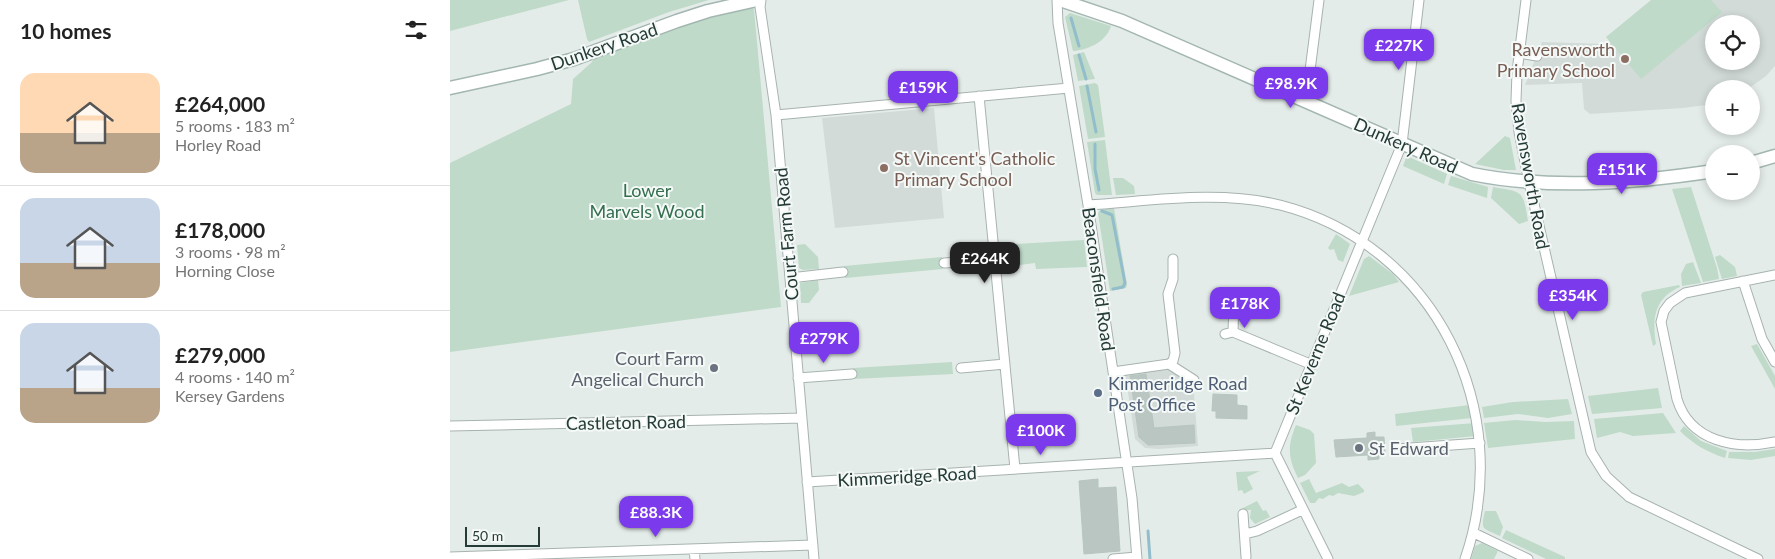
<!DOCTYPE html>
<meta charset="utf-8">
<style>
body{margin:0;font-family:Lato,sans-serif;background:#f2f2f2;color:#222;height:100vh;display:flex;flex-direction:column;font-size:19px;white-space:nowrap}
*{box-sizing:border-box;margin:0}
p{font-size:16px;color:#767676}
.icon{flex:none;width:28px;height:28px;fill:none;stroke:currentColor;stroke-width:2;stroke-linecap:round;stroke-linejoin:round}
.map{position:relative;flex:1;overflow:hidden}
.details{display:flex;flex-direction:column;background:#fff;width:450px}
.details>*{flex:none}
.controls{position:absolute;left:1255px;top:15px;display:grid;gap:10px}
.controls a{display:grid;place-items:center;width:55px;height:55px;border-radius:50%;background:#fff;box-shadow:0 2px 8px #0003;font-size:25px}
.scale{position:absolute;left:15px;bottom:12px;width:75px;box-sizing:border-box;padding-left:5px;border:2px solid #253b37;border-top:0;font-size:14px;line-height:18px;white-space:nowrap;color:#253b37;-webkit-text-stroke:4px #f4f9f7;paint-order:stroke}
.price{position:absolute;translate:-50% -42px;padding:0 11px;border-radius:10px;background:#7c3aed;color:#fff;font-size:16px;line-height:32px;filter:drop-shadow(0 1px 2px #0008)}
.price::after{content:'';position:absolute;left:50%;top:30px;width:15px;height:11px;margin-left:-8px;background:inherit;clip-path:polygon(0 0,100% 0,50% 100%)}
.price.selected{background:#222;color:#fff}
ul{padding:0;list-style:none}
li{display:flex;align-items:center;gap:15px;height:125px;padding:0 20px}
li+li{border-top:1px solid #e0e0e0}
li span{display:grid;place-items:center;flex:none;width:140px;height:100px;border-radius:15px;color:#555}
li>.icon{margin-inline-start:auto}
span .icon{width:60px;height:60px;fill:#fffc;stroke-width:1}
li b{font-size:21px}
h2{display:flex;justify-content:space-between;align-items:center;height:60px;padding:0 20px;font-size:21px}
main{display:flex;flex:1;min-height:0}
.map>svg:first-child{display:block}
.built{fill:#d2dbd8;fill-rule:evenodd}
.green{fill:#bfdac9}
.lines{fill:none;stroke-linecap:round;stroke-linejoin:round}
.stream{stroke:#92bdca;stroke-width:3}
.building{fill:#b9c6c2;stroke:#b7c5c0}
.street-casing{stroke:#a7b3b0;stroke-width:11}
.secondary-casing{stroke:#a3b6b1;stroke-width:15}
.street{stroke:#fff;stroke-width:9}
.secondary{stroke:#fff;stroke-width:12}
.education-dot{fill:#8d6e63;stroke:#f4f9f7;stroke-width:2}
.worship-dot{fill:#6b7280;stroke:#f4f9f7;stroke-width:2}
.service-dot{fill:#5c6f8a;stroke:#f4f9f7;stroke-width:2}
.labels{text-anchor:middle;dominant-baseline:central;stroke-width:4;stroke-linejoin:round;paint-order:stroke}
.street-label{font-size:18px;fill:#253b37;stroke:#f4f9f7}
.education-label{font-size:18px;fill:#785e54;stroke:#f4f9f7;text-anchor:end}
.park-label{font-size:18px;fill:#346e4f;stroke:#f4f9f7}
.worship-label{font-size:18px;fill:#5b616d;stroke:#f4f9f7;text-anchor:end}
.service-label{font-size:18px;fill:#4e5e75;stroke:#f4f9f7;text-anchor:start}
</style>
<main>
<section class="details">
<h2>10 homes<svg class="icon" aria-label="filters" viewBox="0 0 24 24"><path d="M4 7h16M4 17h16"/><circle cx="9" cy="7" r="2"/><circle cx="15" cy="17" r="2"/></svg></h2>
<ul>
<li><span style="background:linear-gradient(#ffd9b3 60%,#b9a48a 0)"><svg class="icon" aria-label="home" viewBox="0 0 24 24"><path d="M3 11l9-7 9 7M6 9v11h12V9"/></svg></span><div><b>£264,000</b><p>5 rooms · 183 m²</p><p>Horley Road</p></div></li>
<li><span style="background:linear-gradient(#c9d6e8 65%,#b9a48a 0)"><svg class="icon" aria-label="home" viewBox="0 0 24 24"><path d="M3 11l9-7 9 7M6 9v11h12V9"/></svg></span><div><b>£178,000</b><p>3 rooms · 98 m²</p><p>Horning Close</p></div></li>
<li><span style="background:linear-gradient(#c9d6e8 65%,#b9a48a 0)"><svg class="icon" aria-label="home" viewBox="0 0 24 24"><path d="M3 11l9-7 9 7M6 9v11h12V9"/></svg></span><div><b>£279,000</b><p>4 rooms · 140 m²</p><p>Kersey Gardens</p></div></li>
</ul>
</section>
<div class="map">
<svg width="1325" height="559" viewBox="0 0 1325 559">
<rect width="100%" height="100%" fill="#e4ece9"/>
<path class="built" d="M1209,0H1325V66L1316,76L1298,89H1264V104L1233,108L1140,114L1134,109L1132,83L1075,85L1092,42L1155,44ZM1264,24H1301V61H1264Z
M484,108L494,218L385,228L372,118Z
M719,366L743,381L748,446L708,449L695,448L685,439L675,372Z"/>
<path class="green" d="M0,0H119L0,31Z
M128,0H259L219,12L139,42L137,39Z
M1201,0H1261L1272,12L1191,79L1156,37Z
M297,7L304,9L331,307L0,352V163L121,104L123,79L141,63L148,52L217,27Z
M620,13L661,26C656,42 638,50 623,51L615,17Z
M634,52L645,79L628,81L623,55Z
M645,83L648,85L655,137L638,139L629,86Z
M1055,136L1060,138L1066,170H1054L1025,164Z
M655,140L662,195H647L645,193L637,142Z
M959,157L997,174L994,184L953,166L956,158Z
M1001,176L1038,187L1037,198L998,185Z
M663,178H673L684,186L685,194L666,195Z
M1043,187C1073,192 1073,190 1078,221L1069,224L1041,198Z
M1241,187L1267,268L1269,279L1253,282L1222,189Z
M664,208L677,285L676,288L660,291L648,213L650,210Z
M886,234L900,244L893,262L888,260L884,249L880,250L878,248Z
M634,240L637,267L586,269L585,263L553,267L551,245Z
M355,244L368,257L369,269L353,270L349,268L347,245Z
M1270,255L1285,267L1287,276L1272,279L1265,257Z
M919,256L943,274L949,282L899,296L914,259Z
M492,257L493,269L395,278L394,266Z
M1243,262L1251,283L1232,286L1231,274L1236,264Z
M368,280L369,290L359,303H351L350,283Z
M1229,285L1230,287C1204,298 1202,319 1206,344L1203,346L1191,295L1193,292Z
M1307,344L1325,376V389L1301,346Z
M502,362L503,374L404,379L403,368Z
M1208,388L1212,408L1142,414L1138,396Z
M1118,399L1122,414L1098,418L1068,414L1034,418L1032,407L1063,402Z
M1020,405L1022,418L946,426L945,414Z
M1213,413L1226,433L1183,436L1170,432L1147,438L1144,419Z
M1065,420L1095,422L1124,421L1125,439L1038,448L1034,423Z
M1025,423L1026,436L963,442L961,428Z
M846,425L860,430L864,434L866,463L855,475L848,478C838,458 837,446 846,425Z
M1234,426L1251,441L1277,451L1275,458C1257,452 1243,444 1230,431Z
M1325,449V456L1301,460L1278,458L1279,452H1304Z
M810,471L797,477L803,489L794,494L792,490L788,491L786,472Z
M859,479L866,493L892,483L899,487L908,484L914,490V492L904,496L888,493L883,496L879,495L873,499L869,498L865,503H860L850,483Z
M807,501L813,511L816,510L820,517L805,524L800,518L801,510H789Z
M1035,511H1046L1053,527L1050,536C1033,528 1030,531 1035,511Z
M1056,530L1115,557V559H1096L1052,538Z
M1032,543L1048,551L1044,559H1021L1025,546Z"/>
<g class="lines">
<path class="stream" d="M621,18L629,46
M629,55L636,79
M637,86L646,132
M645,144V169L649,190
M652,211L662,215L675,283L673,287L663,289
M698,531L700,559"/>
</g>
<path class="building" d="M696,374L704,428L744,425L745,443L698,445L689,437L680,376Z
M763,394L787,395V405L797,406V419L766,418V411H762Z
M925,432V437H934L935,453L929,454V459L918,460V455L886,457L884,440L917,438V433Z
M648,479V488L666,487L670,551L634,554L629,481Z"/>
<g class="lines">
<defs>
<path id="street" d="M311,0L310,7L326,115L364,559
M607,0L608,23L638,205L682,498L687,559
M1076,0L1067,72L1066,101L1069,132L1079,182L1141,452L1156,476L1179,497L1308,559
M1069,53L1087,56
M529,96L565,469
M853,100L858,86L869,0
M326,115L619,88
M638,205C701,201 768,190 830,205C986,245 1066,411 1015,559
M494,263L545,260
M1325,275L1235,293L1220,303L1214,311L1211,322L1227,399C1240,442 1286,450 1325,442
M340,278L393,272
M1293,281L1312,339L1325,362
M783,332L860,364
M775,334L783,332L784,301
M719,364L723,361L725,353L718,294L723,279V259
M511,368L555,364
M663,372L719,364L744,380
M348,378L402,374
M0,426L352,418
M946,449L1030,443
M357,482L825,453
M793,514L796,557
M1024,533L1078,559
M795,534L807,531L852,510
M244,549L245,559
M0,557L363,545
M663,559L687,557
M878,559L825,453L952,144L969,0"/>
<path id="secondary" d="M610,0L672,21L1022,174C1100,190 1185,183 1264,171
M0,88L87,69L124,59L227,21L258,11L307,0
M1301,163L1325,156"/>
</defs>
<use href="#street" class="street-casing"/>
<use href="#secondary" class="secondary-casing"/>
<use href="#street" class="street"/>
<use href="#secondary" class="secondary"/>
</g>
<g class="education-dot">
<circle cx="1175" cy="59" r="5"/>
<circle cx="434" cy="168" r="5"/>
</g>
<g class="worship-dot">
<circle cx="264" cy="368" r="5"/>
<circle cx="909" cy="448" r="5"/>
</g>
<circle class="service-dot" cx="648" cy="393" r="5"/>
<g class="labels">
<g class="street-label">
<text transform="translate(154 46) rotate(-19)">Dunkery Road</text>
<text transform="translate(956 145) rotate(24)">Dunkery Road</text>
<text transform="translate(1081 176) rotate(80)">Ravensworth Road</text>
<text transform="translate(336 234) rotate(-95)">Court Farm Road</text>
<text transform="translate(649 279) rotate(82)">Beaconsfield Road</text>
<text transform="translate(865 353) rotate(-68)">St Keverne Road</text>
<text transform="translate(176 422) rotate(-1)">Castleton Road</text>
<text transform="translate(457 476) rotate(-3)">Kimmeridge Road</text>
</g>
<g class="education-label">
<text x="1165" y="49">Ravensworth<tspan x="1165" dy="21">Primary School</tspan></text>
<text x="444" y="158" text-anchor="start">St Vincent's Catholic<tspan x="444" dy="21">Primary School</tspan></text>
</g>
<g class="park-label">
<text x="197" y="190">Lower<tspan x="197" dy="21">Marvels Wood</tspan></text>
</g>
<g class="worship-label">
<text x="254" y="358">Court Farm<tspan x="254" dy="21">Angelical Church</tspan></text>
<text x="919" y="448" text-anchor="start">St Edward</text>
</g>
<g class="service-label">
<text x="658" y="383">Kimmeridge Road<tspan x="658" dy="21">Post Office</tspan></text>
</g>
</g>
</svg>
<div class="controls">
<a><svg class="icon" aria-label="locate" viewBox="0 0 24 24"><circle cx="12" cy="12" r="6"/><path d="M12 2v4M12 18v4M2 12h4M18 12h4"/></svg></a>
<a>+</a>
<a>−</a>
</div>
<div class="scale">50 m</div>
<b class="price" style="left:949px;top:71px">£227K</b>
<b class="price" style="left:841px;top:109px">£98.9K</b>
<b class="price" style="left:473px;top:113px">£159K</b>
<b class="price" style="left:1172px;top:195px">£151K</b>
<b class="price selected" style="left:535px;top:284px">£264K</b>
<b class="price" style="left:1123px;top:321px">£354K</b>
<b class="price" style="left:795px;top:329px">£178K</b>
<b class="price" style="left:374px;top:364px">£279K</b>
<b class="price" style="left:591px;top:456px">£100K</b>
<b class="price" style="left:206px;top:538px">£88.3K</b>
</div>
</main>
